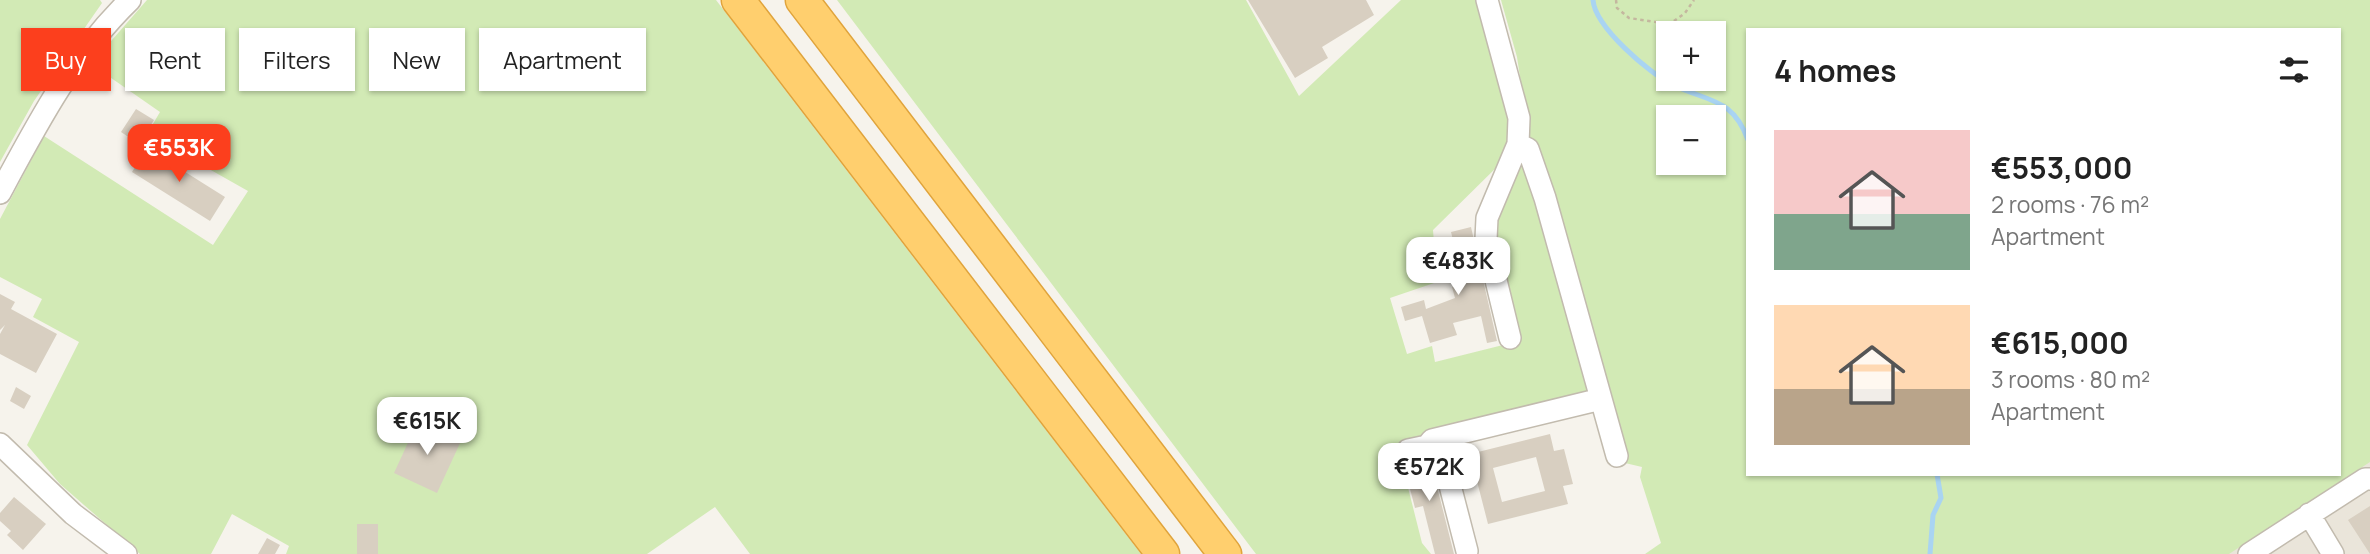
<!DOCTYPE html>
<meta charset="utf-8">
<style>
body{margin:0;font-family:Manrope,sans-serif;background:#f2f2f2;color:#222;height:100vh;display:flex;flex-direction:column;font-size:26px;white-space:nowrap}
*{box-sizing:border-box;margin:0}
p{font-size:23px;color:#767676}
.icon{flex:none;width:38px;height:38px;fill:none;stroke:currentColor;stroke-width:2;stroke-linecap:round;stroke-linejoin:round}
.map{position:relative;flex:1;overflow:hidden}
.panel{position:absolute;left:1746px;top:28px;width:595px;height:448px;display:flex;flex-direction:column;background:#fff;border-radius:0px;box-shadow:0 2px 5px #0004}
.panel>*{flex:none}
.top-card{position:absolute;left:21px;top:28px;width:665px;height:63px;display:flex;gap:14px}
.tools{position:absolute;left:1656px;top:21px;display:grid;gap:14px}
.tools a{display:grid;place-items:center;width:70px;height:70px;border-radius:0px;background:#fff;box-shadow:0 2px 5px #0004;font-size:35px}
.price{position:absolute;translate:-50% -60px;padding:0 16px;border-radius:14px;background:#fff;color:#222;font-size:23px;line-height:46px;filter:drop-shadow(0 2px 4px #0008)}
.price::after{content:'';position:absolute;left:50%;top:42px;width:21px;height:16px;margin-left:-10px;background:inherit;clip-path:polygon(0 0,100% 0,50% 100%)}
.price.on{background:#fc3f1d;color:#fff}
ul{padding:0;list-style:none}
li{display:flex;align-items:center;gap:21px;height:175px;padding:0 28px}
li span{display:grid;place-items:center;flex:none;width:196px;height:140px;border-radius:0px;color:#555}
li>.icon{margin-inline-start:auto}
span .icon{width:84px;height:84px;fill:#fffc;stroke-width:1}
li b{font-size:30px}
h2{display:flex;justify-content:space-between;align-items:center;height:84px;padding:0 28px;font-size:30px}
.tag{padding:0 24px;border-radius:0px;background:#fff;box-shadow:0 2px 5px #0004;font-size:24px;line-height:63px}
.tag.on{background:#fc3f1d;color:#fff}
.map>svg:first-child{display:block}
.residential{fill:#eae5da}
.green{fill:#d2eab5;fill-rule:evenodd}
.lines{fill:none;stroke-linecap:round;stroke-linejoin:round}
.stream{stroke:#a9d4f2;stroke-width:5}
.building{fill:#d8cfc1;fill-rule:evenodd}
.minor-casing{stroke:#c2bbae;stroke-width:24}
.highway-casing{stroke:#e0a43c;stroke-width:35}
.path{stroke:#c4b79f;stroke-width:2.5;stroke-dasharray:3.5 3.5;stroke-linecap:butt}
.minor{stroke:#fff;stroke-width:21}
.highway{stroke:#ffcf6e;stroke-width:32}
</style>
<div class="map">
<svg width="2370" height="554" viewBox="0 0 2370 554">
<rect width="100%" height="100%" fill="#f6f3ec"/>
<path class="residential" d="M2370,459V554H2228Z"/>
<path class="green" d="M0,0H100L102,3L34,101L0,162Z
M147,0H716L1141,554H750L715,507L647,554H286L289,546L232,514L211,554H140L60,484L27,445L79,342L33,317L42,299L0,277V219L44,136L213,245L248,191L147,134L160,112L91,64Z
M837,0H1246L1299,96L1401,0H1484L1512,129L1505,159L1433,230L1437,282L1390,298L1407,354L1432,346L1435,362L1519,341L1492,222L1518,157L1526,155L1592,396L1397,444L1422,543L1431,554H1256Z
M1501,0H2370V462L2229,554H1645L1661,543L1640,477L1642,467L1625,463L1552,184L1540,149L1529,137L1517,57ZM1748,30H2340V474H1748ZM1668,33H1713V79H1668ZM1668,117H1713V163H1668Z"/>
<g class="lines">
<path class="stream" d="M1593,0C1595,27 1649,73 1673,85C1709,102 1733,98 1748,140
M1930,554L1933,515L1941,498L1937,474"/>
</g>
<path class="building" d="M1248,0H1366L1374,15L1322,47L1328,58L1295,78Z
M136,109L154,120L139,144L121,132Z
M147,148L225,197L210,221L132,172Z
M1471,227L1497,341L1487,343L1481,316L1453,323L1457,335L1430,343L1422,316L1405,321L1401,307L1424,300L1426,309L1455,298L1452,287L1464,284L1451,232Z
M0,294L15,302L11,309L57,334L36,373L0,354V334L5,325L0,330Z
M16,387L31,396L24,409L10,401Z
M418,421L461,441L437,493L394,473Z
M1550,434L1554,451L1564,449L1573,484L1563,486L1568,504L1488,524L1470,454ZM1536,457L1545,491L1502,502L1493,468Z
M1430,459L1454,554H1435L1423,506L1415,508L1403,462Z
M14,497L46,524L23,550L7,535L11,531L0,521V513Z
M2370,506V554L2348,520Z
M357,524H378V554H357Z
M267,538L280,545L275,554H258Z"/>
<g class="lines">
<defs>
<path id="minor" d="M1487,0L1519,118L1518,144L1487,218L1486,239L1510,338
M1518,144L1528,149L1545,198L1617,456
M0,193C37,124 73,55 130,0
M1438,439L1467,551
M0,444L73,514L126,554
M1408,450L1427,446L1432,440L1601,399
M2309,514L2333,554
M2249,554L2365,479H2370"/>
<path id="highway" d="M738,0L1163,554
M802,0L1225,554"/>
</defs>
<use href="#minor" class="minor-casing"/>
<use href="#highway" class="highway-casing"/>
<path class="path" d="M1616,0L1617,8L1629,18L1670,24L1685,13L1694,0"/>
<use href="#minor" class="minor"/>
<use href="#highway" class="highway"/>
</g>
</svg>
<div class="tools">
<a>+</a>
<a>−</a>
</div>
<b class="price on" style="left:179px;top:184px">€553K</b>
<b class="price" style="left:1458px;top:297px">€483K</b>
<b class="price" style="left:427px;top:457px">€615K</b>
<b class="price" style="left:1429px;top:503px">€572K</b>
<div class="top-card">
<a class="tag on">Buy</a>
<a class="tag">Rent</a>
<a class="tag">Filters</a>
<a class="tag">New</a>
<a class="tag">Apartment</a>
</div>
<section class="panel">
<h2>4 homes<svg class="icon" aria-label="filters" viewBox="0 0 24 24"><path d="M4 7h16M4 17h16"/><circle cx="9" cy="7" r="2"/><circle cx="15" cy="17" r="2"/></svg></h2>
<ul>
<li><span style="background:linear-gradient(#f6c9c9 60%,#7fa58c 0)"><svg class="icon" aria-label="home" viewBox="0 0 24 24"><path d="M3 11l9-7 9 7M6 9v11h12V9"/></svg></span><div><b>€553,000</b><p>2 rooms · 76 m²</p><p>Apartment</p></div></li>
<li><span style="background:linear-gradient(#ffd9b3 60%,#b9a48a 0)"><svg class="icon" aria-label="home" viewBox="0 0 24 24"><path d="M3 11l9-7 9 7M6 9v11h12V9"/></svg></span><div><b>€615,000</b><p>3 rooms · 80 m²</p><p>Apartment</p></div></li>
</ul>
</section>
</div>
